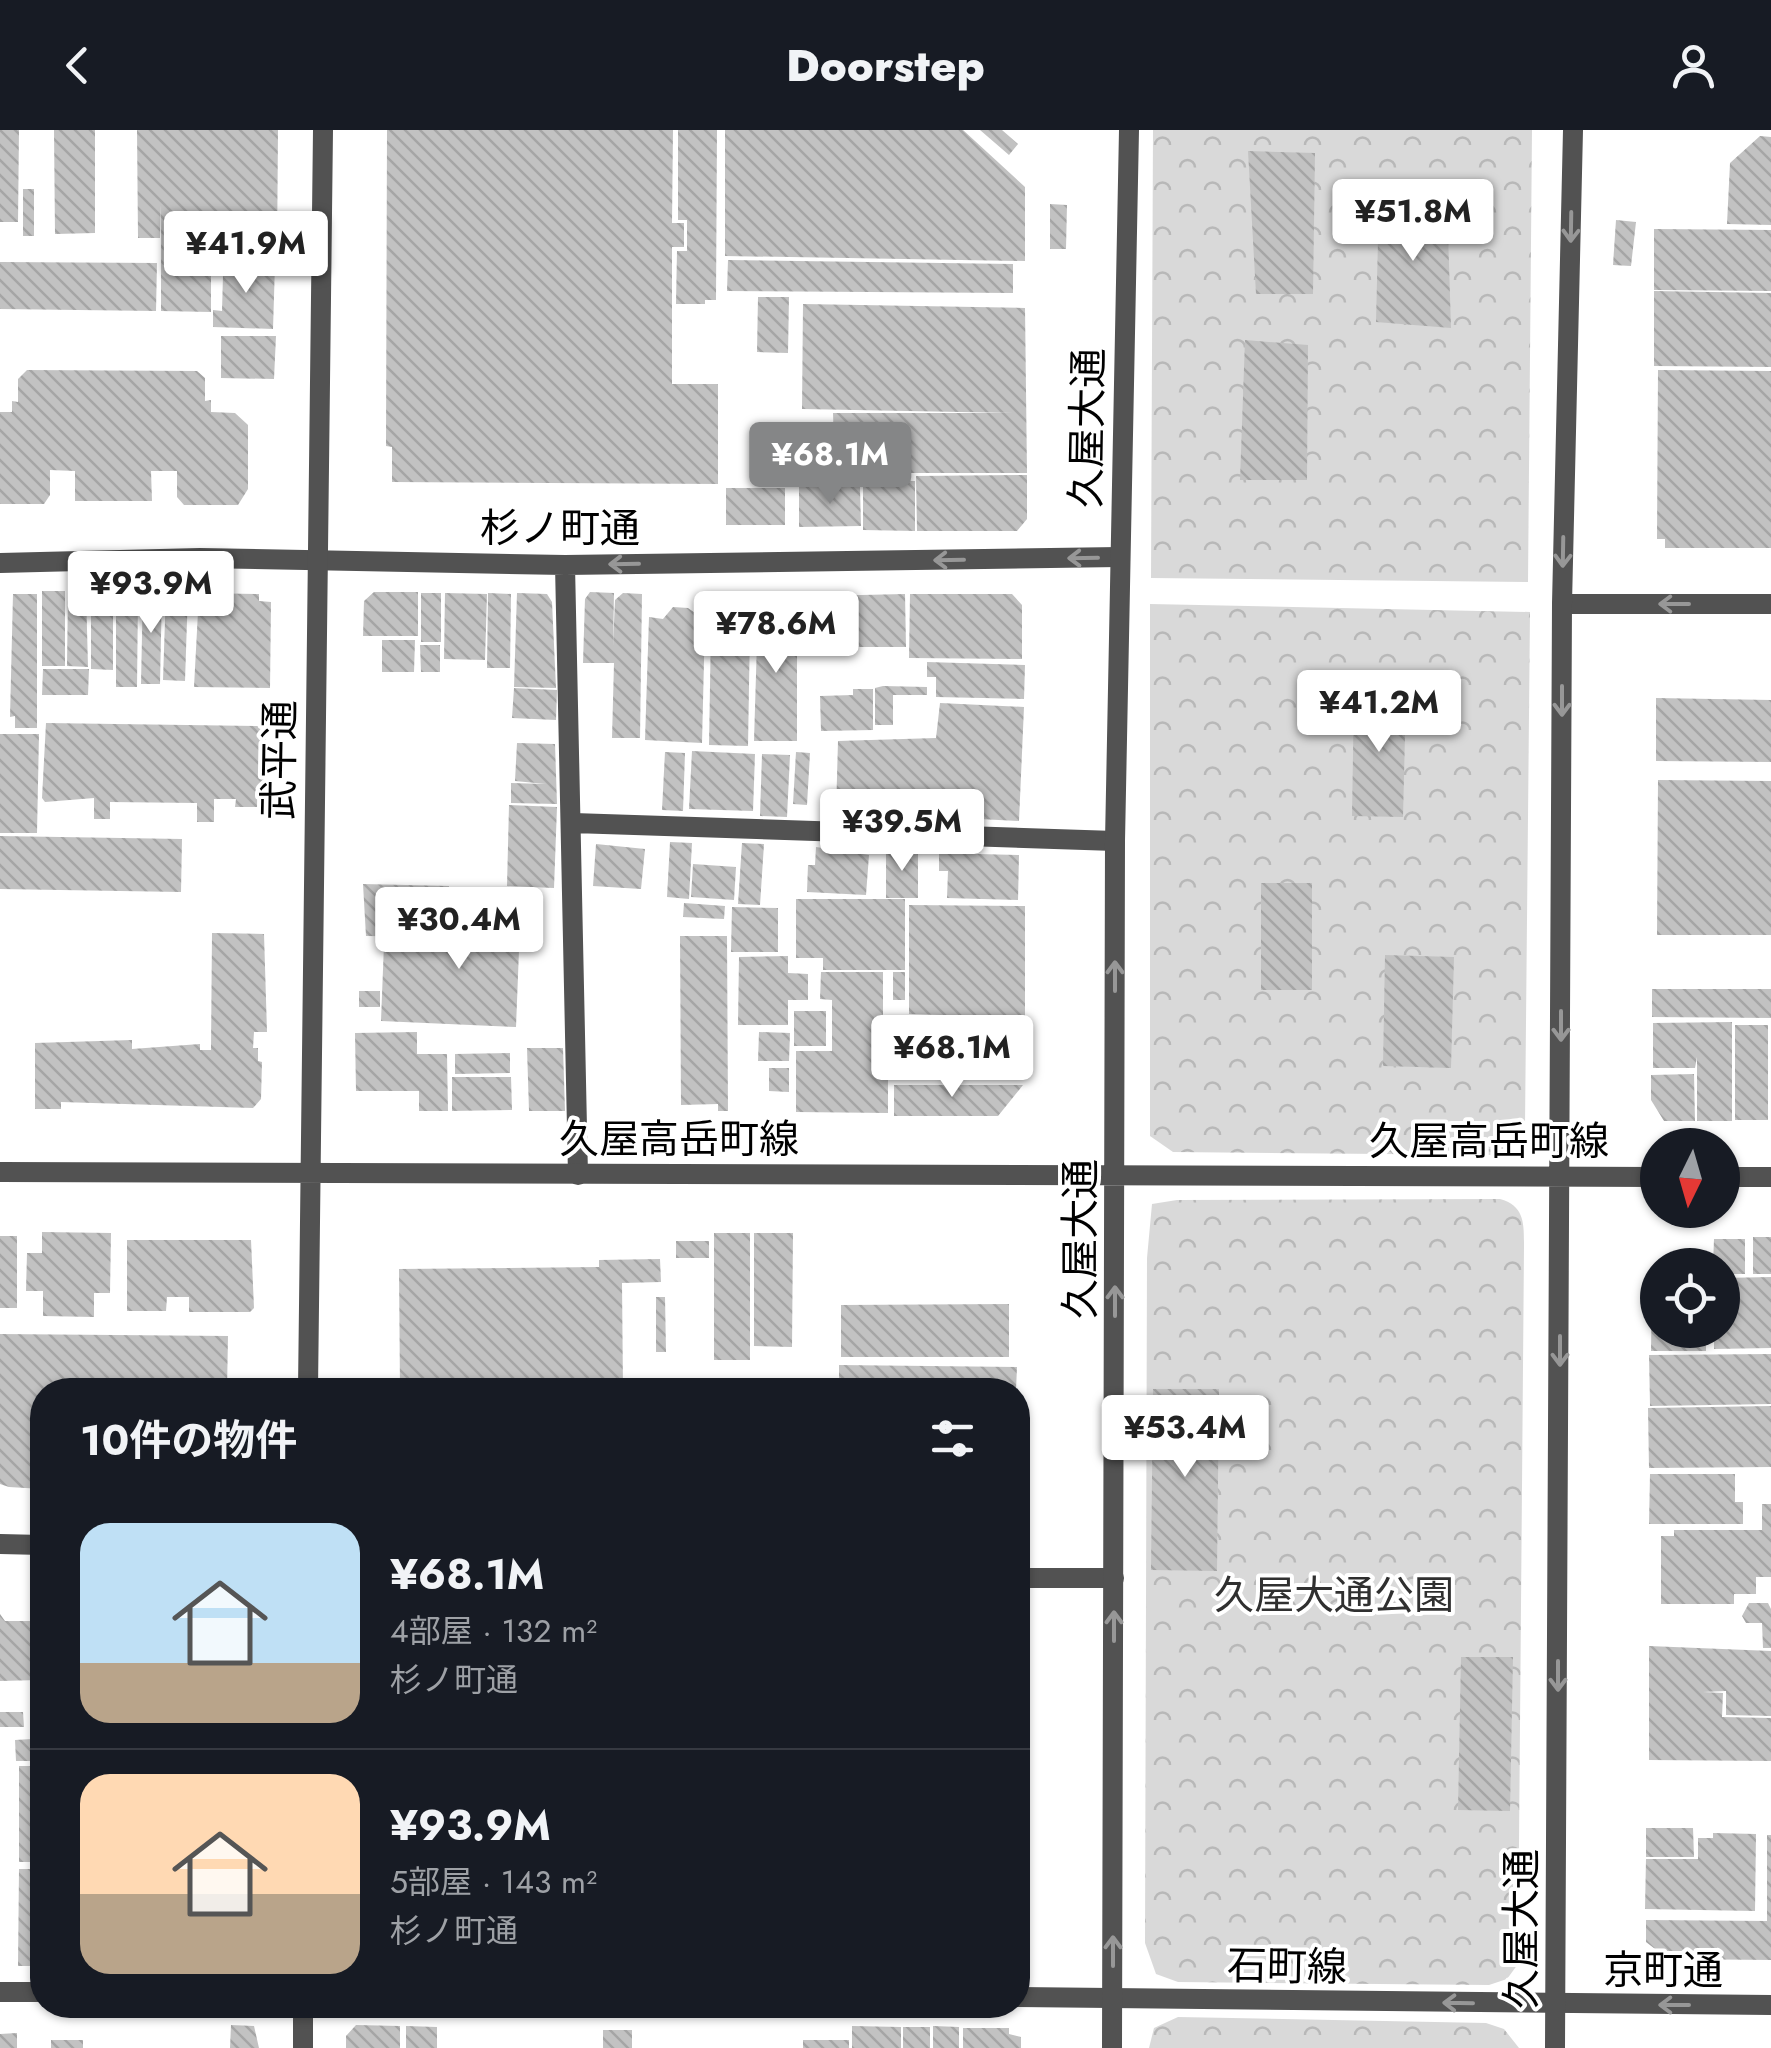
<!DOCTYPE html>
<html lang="ja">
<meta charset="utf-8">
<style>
body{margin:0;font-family:Jost,"Noto Sans JP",sans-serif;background:#20242c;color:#f1f3f6;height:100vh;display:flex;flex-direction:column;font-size:38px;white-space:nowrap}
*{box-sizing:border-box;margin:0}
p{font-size:32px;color:#9ea1a6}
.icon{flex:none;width:55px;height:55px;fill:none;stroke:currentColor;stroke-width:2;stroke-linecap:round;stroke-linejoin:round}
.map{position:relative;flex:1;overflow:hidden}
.panel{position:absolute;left:30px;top:1248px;width:1000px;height:640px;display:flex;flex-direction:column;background:#171b24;border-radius:40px;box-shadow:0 2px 8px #0004}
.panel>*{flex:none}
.needle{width:65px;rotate:185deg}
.tools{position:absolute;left:1640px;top:998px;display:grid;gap:20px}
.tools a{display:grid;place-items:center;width:100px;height:100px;border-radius:50%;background:#171b24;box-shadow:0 2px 8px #0004;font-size:50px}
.price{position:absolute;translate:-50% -85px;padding:0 22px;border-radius:10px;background:#fff;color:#222;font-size:32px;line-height:65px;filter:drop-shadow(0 2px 5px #0008)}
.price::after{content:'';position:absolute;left:50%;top:60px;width:30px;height:22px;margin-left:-15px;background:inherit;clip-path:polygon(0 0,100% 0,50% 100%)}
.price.current{background:#858687;color:#fff}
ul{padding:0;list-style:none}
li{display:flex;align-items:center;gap:30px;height:250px;padding:0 50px}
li+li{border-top:2px solid #363941}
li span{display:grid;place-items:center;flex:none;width:280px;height:200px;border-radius:30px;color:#555}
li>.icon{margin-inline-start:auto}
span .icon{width:120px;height:120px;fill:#fffc;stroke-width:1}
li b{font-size:42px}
h2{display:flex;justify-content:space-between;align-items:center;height:120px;padding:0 50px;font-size:42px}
header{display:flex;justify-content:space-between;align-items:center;height:130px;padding:0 50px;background:#171b24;font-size:45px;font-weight:800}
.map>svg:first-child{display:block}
.park{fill:url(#park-crowns)}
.building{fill:url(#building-back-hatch)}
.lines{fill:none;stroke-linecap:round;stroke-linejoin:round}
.minor{stroke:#525252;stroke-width:20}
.tertiary{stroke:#525252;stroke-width:20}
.oneway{stroke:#979797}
.labels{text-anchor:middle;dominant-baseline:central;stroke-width:8;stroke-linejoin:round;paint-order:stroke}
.street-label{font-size:40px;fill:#000;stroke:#fff}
.park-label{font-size:40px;fill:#303030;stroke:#fff}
</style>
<header><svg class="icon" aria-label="back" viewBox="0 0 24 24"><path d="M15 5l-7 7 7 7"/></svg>Doorstep<svg class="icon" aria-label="person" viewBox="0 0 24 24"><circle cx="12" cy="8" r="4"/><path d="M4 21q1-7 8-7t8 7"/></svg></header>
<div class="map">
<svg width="1771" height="1918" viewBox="0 0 1771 1918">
<defs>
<pattern id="park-crowns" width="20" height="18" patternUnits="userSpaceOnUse" patternTransform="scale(2.5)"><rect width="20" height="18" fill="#d9d9d9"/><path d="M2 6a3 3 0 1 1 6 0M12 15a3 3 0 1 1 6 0" fill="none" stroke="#b8b8b8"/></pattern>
<pattern id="building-back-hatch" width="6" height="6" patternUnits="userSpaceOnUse" patternTransform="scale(2.5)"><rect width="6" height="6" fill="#c2c2c2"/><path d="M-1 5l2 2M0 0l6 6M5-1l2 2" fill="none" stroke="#a5a5a5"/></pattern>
</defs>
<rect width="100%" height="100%" fill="#fff"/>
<path class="park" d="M1153,0H1532L1528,452L1151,448Z
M1150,474L1530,482L1525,996C1522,1013 1512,1022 1495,1025L1173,1022L1150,1006Z
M1500,1069C1525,1076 1524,1094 1524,1117L1518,1834L1507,1849L1489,1855L1178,1852L1156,1844L1145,1813L1147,1128L1152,1074L1177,1070Z
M1178,1887L1486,1893L1504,1899L1519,1918H1149L1154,1898Z"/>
<path class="building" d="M0,0H19L18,92H0Z
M54,0H95V103L55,104Z
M137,0H278L277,126H211V182L161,181V75L160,108H138Z
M387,0H673L672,93H684V117H672V254H718V354L392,352V317L386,316Z
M678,0H717L716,170H705V174H676L677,121H687V90H678Z
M725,0H963L1025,57V131L725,126Z
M980,0H1002L1018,14L1009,25Z
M1760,6L1771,7V95L1727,94L1730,33Z
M1248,21L1315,23L1313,164H1256Z
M23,59H34V106H23Z
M1379,69L1447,71L1451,198L1376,192Z
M1050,74L1067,75L1066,119H1050Z
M1616,90L1636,92L1631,136L1613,135Z
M1654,99L1771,100V161L1654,160Z
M728,130L1013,134V163L727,161Z
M0,132L157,133L156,181L0,179Z
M217,132L275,134L273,199L213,197V180L222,181L223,145H217Z
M1654,161L1771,163V237L1654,236Z
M758,167H789L788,223L757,222Z
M803,174L1025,178L1027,343H835L833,283H1013L802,279Z
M221,206H276L274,249L221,248Z
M1245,210L1308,215L1307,350H1240Z
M27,240L197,241L205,248V271L211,270V282L235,283L248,295V359L238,375H184L177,367V341H151L152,371H75V341L50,340V365L44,374H0V282H12V271L18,272V249Z
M1658,240L1771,241V418H1665V409H1657Z
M1027,345V389L1017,401H917L916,346Z
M863,351H915V401L863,400Z
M799,357H860L861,396L799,397Z
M726,358H785V395H726Z
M143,457L162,458L160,554H141Z
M68,460L86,461L88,537L67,536Z
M166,460L188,461L185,551L163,550Z
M42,461H65V536H42Z
M91,461L113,462V540L91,539Z
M374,462H418V506H363L364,471Z
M590,462L614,463L613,516L615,470L623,463L642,464L640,608H612L614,533H583L585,469Z
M199,463L259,464V471L271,472L270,558L194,557Z
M421,463H441V512H421Z
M445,463L487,464L485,530L444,529Z
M488,463L511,464L510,538H487Z
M517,463L547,464L552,472L556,558L514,557Z
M13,464H37V598H15V586L10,587Z
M905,464L906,517H818V466Z
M910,464H1012L1022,475V529L909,528Z
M116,466H138L137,557H116Z
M673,477L688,478L705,490L702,613L645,610L649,487L663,489Z
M758,478H797V611H754Z
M711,496L750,497L748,616L709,615Z
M382,510H415L414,542H382Z
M420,515H440V542H421Z
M927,532L1025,535L1024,569L936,567V547H927Z
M43,539H89L88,565H42Z
M883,556L927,557V565H893V595H875V558Z
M514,558L557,560L556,590L512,588Z
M853,559H873V600L821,601L820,566L853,565Z
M1354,564L1406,565L1403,687L1352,686Z
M1656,568L1771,570V632L1656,631Z
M940,573L1024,577L1019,691L960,688V694L849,689V684L836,683L838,611L936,608Z
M46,593L262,596L266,598V670L263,677H235L236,669H214V692H197V673L110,672V689H94V668L45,672L42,668Z
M0,604H39L37,703H0Z
M517,613L555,614L557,674L511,673V653L546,654L515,651Z
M692,621L755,624L753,681L689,679Z
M665,622L685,623L683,681L662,680Z
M796,622L810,623L807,675L793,674Z
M762,624L790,625L787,687L760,686Z
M1658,650L1771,651V805H1657Z
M509,675L557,677L554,758L507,756Z
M0,706L182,709L181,762L0,759Z
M670,712L692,713L689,769L667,767Z
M742,713L764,714L760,775L738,774Z
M596,714L645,719L641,759L593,756Z
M816,717L869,725L866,765L807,762L808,735H815Z
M886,721H918V768H886Z
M939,723L1019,725L1018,770L947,768L948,741H939Z
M693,734L736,737L734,770L691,767Z
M1261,753H1312V860H1261Z
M363,754L449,756L447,807L366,806Z
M469,767L521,769L516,897L381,891L384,814L457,817L458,779L468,780Z
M796,769H905V840H823V828H796Z
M684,773L725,776L724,789L683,787Z
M909,775L1025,776V913H939L940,885L909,884Z
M732,777L778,778V822H731Z
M212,803L264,804L267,902H254L253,918H258V931L262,932L261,969L253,978L61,972V979H35V913L132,910V919L200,914V920H211Z
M680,806H727L728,981H718V974L681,975Z
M1385,825L1454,827L1451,938L1383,936Z
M788,826V843L808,844V870H788V895H738L739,827Z
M821,842H883V918L1025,919V948L888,947V983L796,982V921H832V870L820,869Z
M893,842H905V870H893Z
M1652,859H1771V888L1652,887Z
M359,861H380V877H359Z
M794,881H826V916H794Z
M1732,892V991H1697V927L1695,938H1653V893Z
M1735,895H1768V990H1735Z
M417,902V924H447L448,981H419V961H356L355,903Z
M759,902L790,903L789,931H758Z
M527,918H563L565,981H529Z
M510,923V943L455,944V924Z
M769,938H789V962L769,961Z
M1694,944L1695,991H1664L1651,970V945Z
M452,947H511L512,980L452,981Z
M894,955H1023L998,986H894Z
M42,1102L111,1103L110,1163H94V1187L43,1186V1161H26L27,1123H42Z
M714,1103H750V1230H714Z
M754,1103H793L792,1217L754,1216Z
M0,1106H17V1178H0Z
M1753,1107H1771V1144H1753Z
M1714,1109H1745V1144H1722V1135H1713Z
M127,1110H251L254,1178L250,1182H189V1167H167L166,1181H127Z
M676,1111H709V1128H676Z
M660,1129L661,1152L622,1153L623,1260H400L399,1139L599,1137V1130Z
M1771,1147V1218L1714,1219V1200H1722V1148Z
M1652,1148H1658V1200H1706V1221H1651Z
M656,1167H665L666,1222H656Z
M1009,1174V1227H841V1175Z
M0,1204L228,1206L227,1260H42V1359L9,1357L0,1354Z
M1771,1224V1274L1650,1276L1649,1225Z
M839,1235L1017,1237L1016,1260H839Z
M1153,1259H1219L1217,1441L1151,1440Z
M1771,1276V1337L1649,1338L1648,1278Z
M1650,1344H1735V1372H1743V1394H1649Z
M1762,1374H1771V1447H1756V1464H1734V1474H1661V1406H1674V1400H1762Z
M1749,1473H1768L1771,1479V1518H1763L1762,1493H1746L1742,1486Z
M0,1484L5,1491H42L39,1550L0,1551Z
M1649,1516L1771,1521V1586L1726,1585V1561L1703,1562L1723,1563L1722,1587L1771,1588V1631L1649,1630Z
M1461,1527H1513L1510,1681L1458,1680Z
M0,1582H23L24,1597H0Z
M32,1595H42V1631H16L15,1610L32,1609Z
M19,1636H39L42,1732H19Z
M1018,1653L1021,1724L1018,1727Z
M1646,1698H1693L1694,1727H1646Z
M1713,1703L1756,1704L1755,1781L1645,1779L1646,1729H1698V1708H1713Z
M1767,1705H1771V1830L1668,1829L1646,1812V1790L1767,1791Z
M19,1739H42V1836H18Z
M231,1895L254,1896L259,1918H230Z
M356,1895L400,1896V1918H346V1906Z
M406,1896L437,1897V1918H406Z
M852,1896L901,1897V1918H852Z
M933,1896L959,1897V1918H933Z
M903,1897H930V1918H903Z
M963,1898H1009V1904L1021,1907V1918H963Z
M603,1900H632V1918H603Z
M17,1903V1918H0V1904Z
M51,1910H83V1918H51Z
M803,1910H849V1918H803Z"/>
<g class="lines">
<path class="minor" d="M0,433L200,428L565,435L1119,427
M565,435L578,1045
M1562,474H1771
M573,693L1115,711
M0,1414L42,1415
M1018,1448H1114
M0,1862H42
M1018,1867L1771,1875"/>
<path class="tertiary" d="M0,1042L1658,1047
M1722,1047H1771
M308,1260L323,0
M303,1918V1875
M1112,1918L1115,711L1129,0
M1555,1918L1562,474L1573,0"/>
</g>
<defs><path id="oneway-shaft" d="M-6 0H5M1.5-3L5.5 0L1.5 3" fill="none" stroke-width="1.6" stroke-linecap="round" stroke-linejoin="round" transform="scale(2.5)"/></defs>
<g class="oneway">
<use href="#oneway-shaft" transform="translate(1571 97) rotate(91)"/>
<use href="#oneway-shaft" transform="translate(1563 422) rotate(91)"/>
<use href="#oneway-shaft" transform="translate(1083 428) rotate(179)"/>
<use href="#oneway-shaft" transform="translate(949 430) rotate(179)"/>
<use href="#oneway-shaft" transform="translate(624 434) rotate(179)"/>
<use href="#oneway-shaft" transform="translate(1674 474) rotate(-180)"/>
<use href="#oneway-shaft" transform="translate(1562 571) rotate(90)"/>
<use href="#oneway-shaft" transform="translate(1115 846) rotate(-90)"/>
<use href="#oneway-shaft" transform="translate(1561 896) rotate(90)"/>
<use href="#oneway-shaft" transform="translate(1115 1171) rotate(-90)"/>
<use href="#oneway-shaft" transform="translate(1560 1221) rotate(90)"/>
<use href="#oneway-shaft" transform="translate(1114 1496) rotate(-90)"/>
<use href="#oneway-shaft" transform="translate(1558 1546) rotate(90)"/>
<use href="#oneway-shaft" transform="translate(1113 1821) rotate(-90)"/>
<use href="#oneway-shaft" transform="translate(1458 1873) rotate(-179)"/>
<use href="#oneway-shaft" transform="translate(1674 1875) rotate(180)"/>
</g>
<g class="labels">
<g class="street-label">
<text transform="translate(1087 298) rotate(-89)">久屋大通</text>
<text x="560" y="398">杉ノ町通</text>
<text transform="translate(279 630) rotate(-89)">武平通</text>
<text x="679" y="1009">久屋高岳町線</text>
<text x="1489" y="1011">久屋高岳町線</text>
<text transform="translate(1080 1109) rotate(-90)">久屋大通</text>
<text transform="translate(1521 1799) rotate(-90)">久屋大通</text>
<text transform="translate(1287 1836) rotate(1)">石町線</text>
<text x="1663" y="1840">京町通</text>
</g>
<g class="park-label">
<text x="1334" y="1465">久屋大通公園</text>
</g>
</g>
</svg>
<div class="tools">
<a><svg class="needle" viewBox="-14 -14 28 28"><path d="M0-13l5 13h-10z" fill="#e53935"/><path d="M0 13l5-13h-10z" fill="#9ea1a6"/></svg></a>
<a><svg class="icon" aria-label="locate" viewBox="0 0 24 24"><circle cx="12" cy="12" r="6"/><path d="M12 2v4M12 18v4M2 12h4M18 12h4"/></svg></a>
</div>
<b class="price" style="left:1413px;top:134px">¥51.8M</b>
<b class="price" style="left:246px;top:166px">¥41.9M</b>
<b class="price current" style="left:830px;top:377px">¥68.1M</b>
<b class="price" style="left:151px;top:506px">¥93.9M</b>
<b class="price" style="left:776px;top:546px">¥78.6M</b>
<b class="price" style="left:1379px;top:625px">¥41.2M</b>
<b class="price" style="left:902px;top:744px">¥39.5M</b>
<b class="price" style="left:459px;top:842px">¥30.4M</b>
<b class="price" style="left:952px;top:970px">¥68.1M</b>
<b class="price" style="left:1185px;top:1350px">¥53.4M</b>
<section class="panel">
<h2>10件の物件<svg class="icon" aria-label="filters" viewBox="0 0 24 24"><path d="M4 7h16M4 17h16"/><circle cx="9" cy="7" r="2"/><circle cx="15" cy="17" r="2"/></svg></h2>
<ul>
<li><span style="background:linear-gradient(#bfe0f5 70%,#b9a48a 0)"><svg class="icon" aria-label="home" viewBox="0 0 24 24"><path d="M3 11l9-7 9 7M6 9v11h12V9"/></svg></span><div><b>¥68.1M</b><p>4部屋 · 132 m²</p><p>杉ノ町通</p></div></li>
<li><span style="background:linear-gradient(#ffd9b3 60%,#b9a48a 0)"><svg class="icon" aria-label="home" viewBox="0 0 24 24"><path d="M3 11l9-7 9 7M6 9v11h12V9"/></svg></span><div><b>¥93.9M</b><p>5部屋 · 143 m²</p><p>杉ノ町通</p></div></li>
</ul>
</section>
</div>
